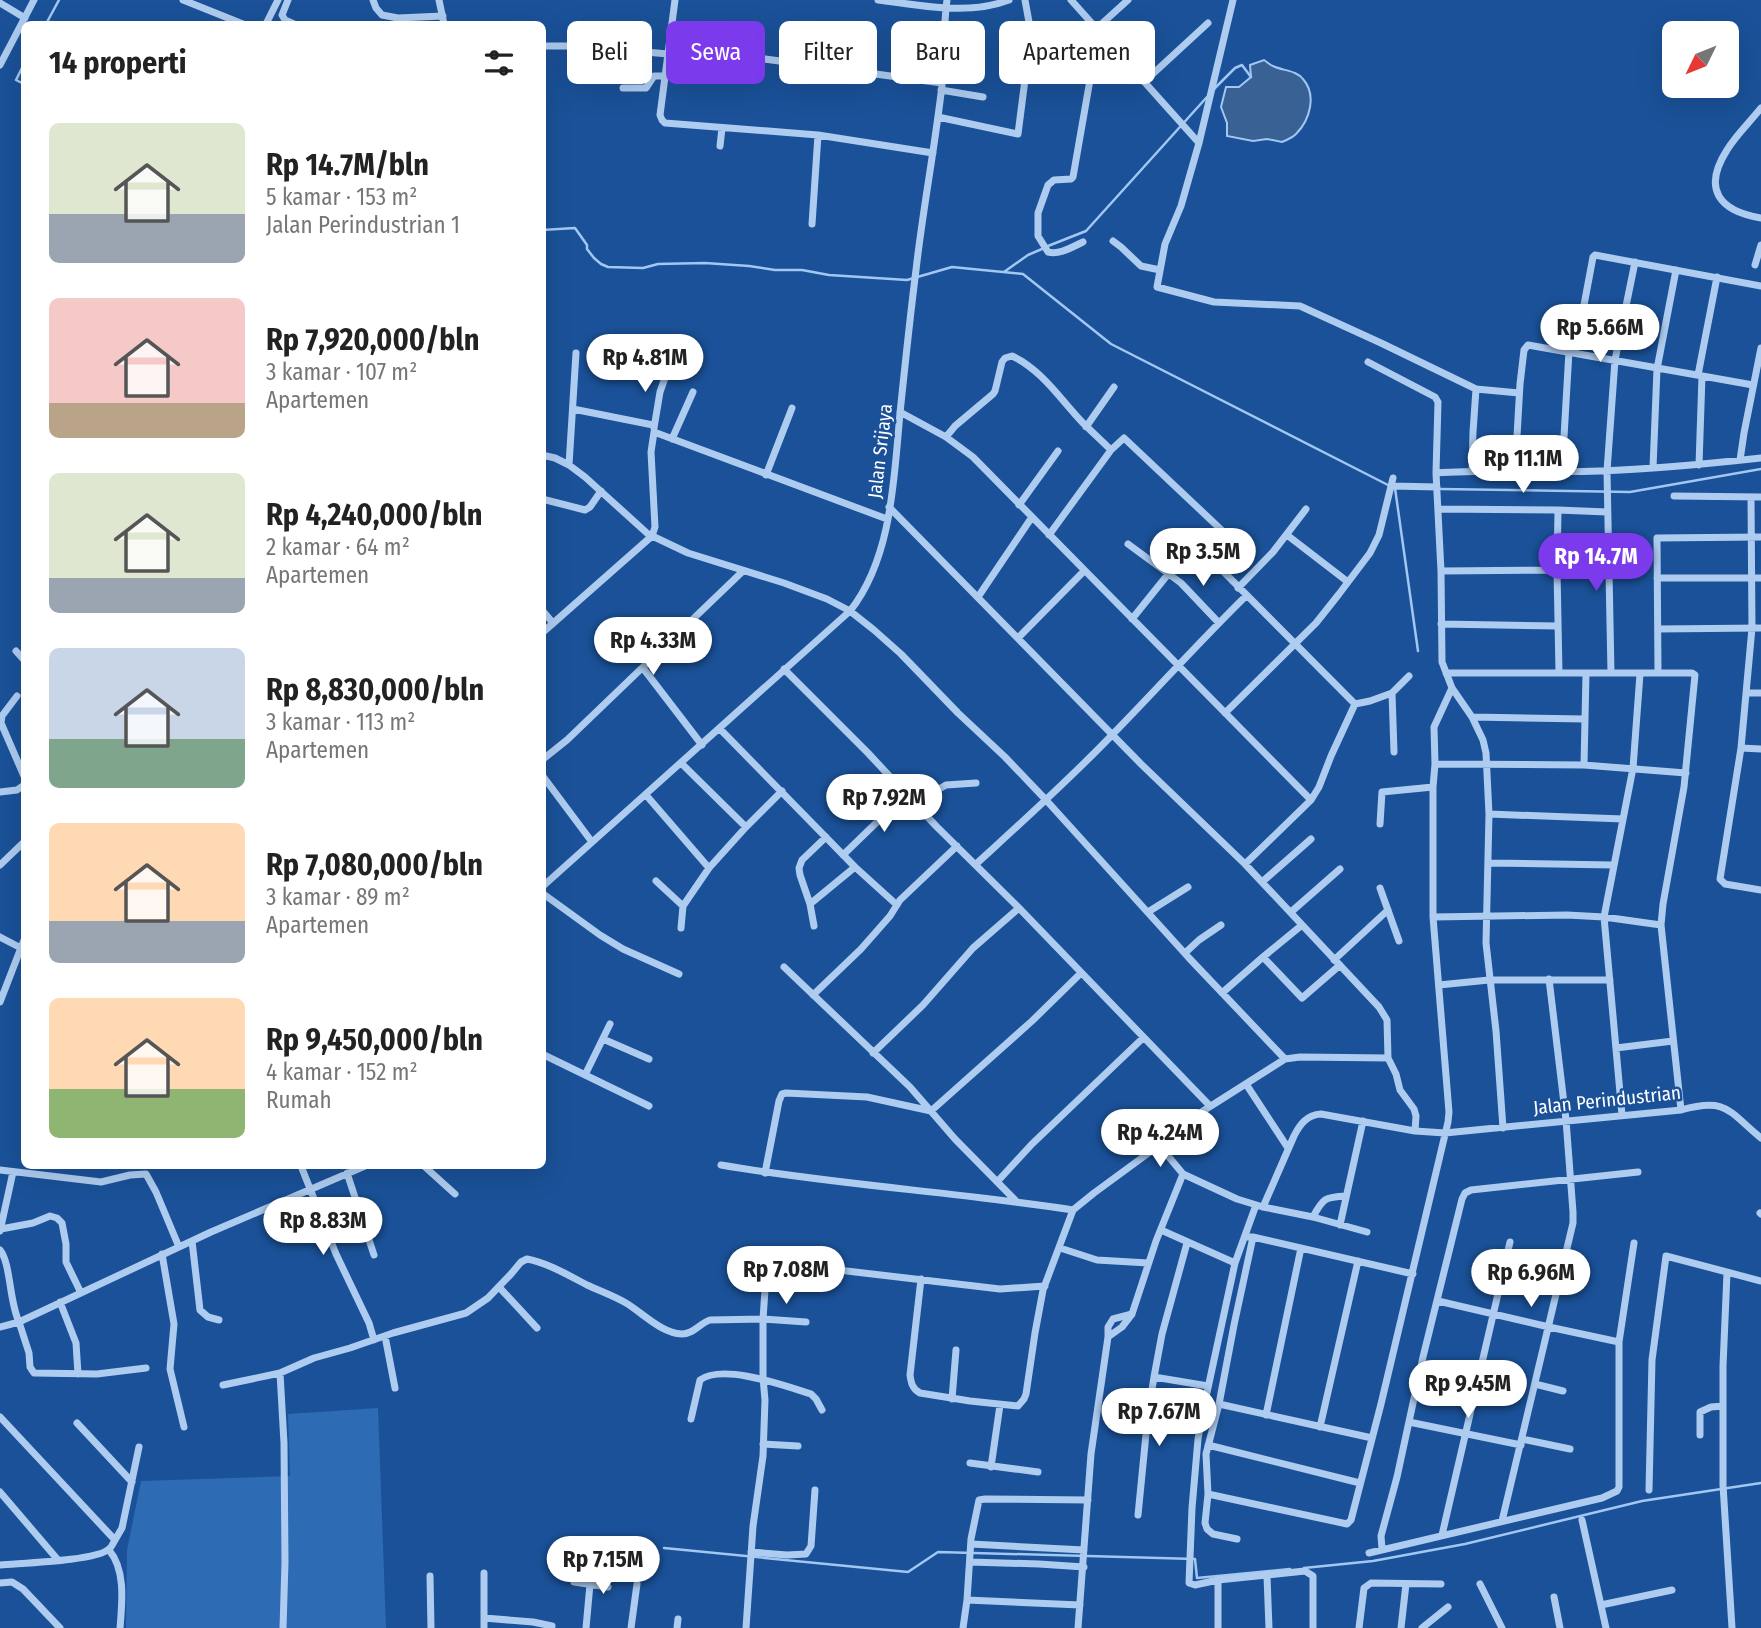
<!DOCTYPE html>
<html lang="id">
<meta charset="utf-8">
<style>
body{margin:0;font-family:"Fira Sans Condensed",sans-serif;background:#f2f2f2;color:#222;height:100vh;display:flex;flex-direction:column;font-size:26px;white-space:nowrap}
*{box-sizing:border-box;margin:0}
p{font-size:23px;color:#767676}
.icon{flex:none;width:38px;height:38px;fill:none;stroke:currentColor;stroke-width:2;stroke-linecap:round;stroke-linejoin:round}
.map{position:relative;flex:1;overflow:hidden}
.sheet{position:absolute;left:21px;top:21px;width:525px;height:1148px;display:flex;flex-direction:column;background:#fff;border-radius:10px;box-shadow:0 7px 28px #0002}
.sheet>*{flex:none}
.top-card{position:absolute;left:567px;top:21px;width:665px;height:63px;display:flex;gap:14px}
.needle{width:46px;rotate:227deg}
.buttons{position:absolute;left:1662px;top:21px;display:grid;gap:14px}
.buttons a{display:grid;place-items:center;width:77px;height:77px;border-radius:10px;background:#fff;box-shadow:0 7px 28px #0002;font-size:35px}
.price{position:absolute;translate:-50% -60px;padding:0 16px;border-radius:24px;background:#fff;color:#222;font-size:23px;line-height:46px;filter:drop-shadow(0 2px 4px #0008)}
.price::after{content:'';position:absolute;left:50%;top:42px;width:21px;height:16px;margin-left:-10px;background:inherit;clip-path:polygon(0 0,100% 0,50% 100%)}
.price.on{background:#7c3aed;color:#fff}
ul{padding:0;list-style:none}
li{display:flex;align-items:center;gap:21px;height:175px;padding:0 28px}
li span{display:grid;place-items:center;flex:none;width:196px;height:140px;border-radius:10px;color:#555}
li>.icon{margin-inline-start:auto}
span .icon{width:84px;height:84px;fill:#fffc;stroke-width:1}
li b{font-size:30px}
h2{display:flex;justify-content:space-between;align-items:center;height:84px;padding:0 28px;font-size:30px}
.pill{padding:0 24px;border-radius:10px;background:#fff;box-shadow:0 7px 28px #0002;font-size:24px;line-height:63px}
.pill.on{background:#7c3aed;color:#fff}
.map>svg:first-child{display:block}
.green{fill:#2e6bb5}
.water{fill:#3a6194;stroke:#a1c7f2;stroke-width:2}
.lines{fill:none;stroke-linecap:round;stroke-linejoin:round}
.stream{stroke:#a1c7f2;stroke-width:2.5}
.street{stroke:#aeccf0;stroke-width:7}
.labels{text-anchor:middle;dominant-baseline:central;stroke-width:5;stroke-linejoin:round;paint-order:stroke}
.street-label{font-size:19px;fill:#fff;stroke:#1a5198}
</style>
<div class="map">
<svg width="1761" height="1628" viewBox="0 0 1761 1628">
<rect width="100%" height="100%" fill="#1a5198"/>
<path class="green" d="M378,1408L386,1628H126L127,1550L141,1481L290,1476L288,1414Z"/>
<path class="water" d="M1264,60C1267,62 1270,65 1273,66C1283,71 1296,70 1303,79C1317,95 1310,120 1296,134C1292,138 1287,140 1282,142L1267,139L1253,141L1227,136V123L1221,107L1226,87H1239L1251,77L1250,65Z"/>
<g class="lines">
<path class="stream" d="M46,24L59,0
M24,64L16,80L24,84
M1213,90L1235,68L1242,65L1251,77
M542,230L575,228L587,245V249L594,258L601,264L608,267L643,268L658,264L705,263L749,266L775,270H802L829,275L907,280L952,267L1023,274L1111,344L1388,485
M1048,246L1086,231L1207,97
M1004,272L1028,255L1042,249
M1395,488L1418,651
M1440,489L1630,492L1761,469
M664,1548L908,1572L938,1552L1195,1559L1197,1578L1290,1569
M1304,1568L1373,1561L1465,1544L1642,1501L1761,1483"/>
<path class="street" d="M183,0L243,24
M288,0L282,15L285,20L294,24
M373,0L376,8L382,15L398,18L399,24
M439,0L444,24
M675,0L660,115L662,120L665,123L818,135L933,153
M878,0C921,5 967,16 1009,0
M1071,0L1199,143
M1233,0L1199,143L1181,206L1165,244L1157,287L1214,302L1300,306L1381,343L1476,389L1519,393
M0,3L25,18
M398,18L443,16
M266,24L278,0
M1097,28L1128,0
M542,46H578L668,54
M669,46L942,83
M0,65L34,0
M1144,82L1208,23
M623,88H646L654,76H665
M941,90L983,97
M1761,108C1750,122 1736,135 1727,150C1702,189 1719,211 1761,218
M938,117L1018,134L1031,33L1025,0
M720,146L722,128
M812,224L818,135
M1113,241L1121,247L1141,266L1160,270
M1083,242C1072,247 1060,255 1048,252L1038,236V213L1048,185L1054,180L1071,179L1073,177L1094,57L1101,43L1106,38
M1755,265L1761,245
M1575,353L1593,257L1595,255L1761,286
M1368,362L1435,397L1438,402L1436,473L1441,571L1442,662L1452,688L1472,717L1483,740L1486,753L1489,814L1486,943L1496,1031L1503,1128
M1698,375L1717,277
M573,409L653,425
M900,412L946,437L973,457L1311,800
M1086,427L1114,387
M654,428L660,392L671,361
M946,437L955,426L993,394L995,391L1002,362L1005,358L1012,356C1041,369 1061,400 1083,423C1092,432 1102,441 1111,450
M672,439L693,392
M542,455L555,458L569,465L585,477L648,534L688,553L784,583L827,599L850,611L874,630L901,654L958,713L1005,757L1046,800L1189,958L1285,1059
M1740,460L1744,433L1761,348
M569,465L576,353
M1699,465L1702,376
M1653,468L1657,369L1676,270
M1472,471L1473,432L1476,389
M1515,471L1520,384L1524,350L1528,345L1753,385
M1562,471L1569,351
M1436,473C1491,469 1545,473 1599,471C1653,469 1707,464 1761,458
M766,475L792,408
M1392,486L1437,487
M1674,496L1761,497
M1751,497L1752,628L1741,748L1720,879L1725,884L1761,890
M542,499L585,510L590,507L601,491
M1019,505L1058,451
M889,507L1141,764L1245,864L1379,1007L1387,1020L1388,1058L1396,1074L1400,1090L1414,1109L1416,1116L1415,1131
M1438,509L1558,510L1607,512
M1558,510L1557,570L1559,673
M1049,535L1111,450L1124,438L1248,555
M1287,535L1348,582
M1128,544L1181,583L1219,623
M1196,544L1355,704L1331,756L1319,787L1311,800L1245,864
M1441,571L1557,570
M1657,578H1761
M1238,588L1273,552L1306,509
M978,597L1032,517
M542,610L553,623
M1132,619L1169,573
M1441,624L1558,626
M1658,629L1761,628
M542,633L652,536L655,527L651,452L654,432L887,519
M1018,638L1084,571
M16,651L24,660
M643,668L702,745
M784,669L868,753L936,826L1019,908L1210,1106
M1446,673H1692L1695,675L1684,787L1663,904L1661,925L1681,1110
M1611,673L1607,471L1615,360L1635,262
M1658,673L1657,538L1761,537
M1392,693L1394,752
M1746,693H1761
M17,696L2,716L1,723L24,776
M1355,704L1370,701L1392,693L1409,676
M1225,713L1316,623L1339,594L1370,553L1379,535L1393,478
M1472,717L1584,719
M720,729L855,867L897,905
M1741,748L1761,749
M542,760L567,740L743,571
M681,763L746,827
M1435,764L1584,765L1686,773
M1584,765L1586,674
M542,775L592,842
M0,792L17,790L24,785
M646,795L709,868
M915,803L946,785L976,783
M1489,814L1623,819
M1380,824L1382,792L1433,787
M843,855L906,794
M1488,863L1613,865
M976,864C1022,822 1069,780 1112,735C1157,689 1200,641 1246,596
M0,865L24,842
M656,881L683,906
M1262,882L1311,839
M542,887L850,611C892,558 894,478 900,413C905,365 910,317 916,270C923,208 935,147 942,85C945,57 943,28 947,0
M1380,888L1399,941
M542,893L600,935L623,949L679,974
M810,904L855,867
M1148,912L1188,887
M1291,912L1340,869
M1433,917L1567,915L1604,917L1661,925
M814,926L810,904L800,875L799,868L802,860L826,837
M681,928L683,906L709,868L746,827L782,791
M0,937L21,948
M1185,953L1199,940L1221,925
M1263,957L1302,998L1340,965
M1334,960L1388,910
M784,967L910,1087L955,1139L1016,1201
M1439,985L1489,980H1610
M1222,993L1263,957L1302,925
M813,995L861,949L890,916L900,900L957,846
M0,1002L24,940
M603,1039L649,1059
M1616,1048L1673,1041
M873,1053L923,1005L973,948L1019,908
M542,1054L649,1106
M585,1075L610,1024
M1246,1084L1288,1148
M1622,1115L1604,917L1633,768L1640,674
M1159,1145L1183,1174L1237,1199L1263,1207L1294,1136C1300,1124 1307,1115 1321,1114L1415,1131L1445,1133L1681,1110C1727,1097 1728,1111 1761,1138
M721,1165C838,1185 956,1192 1073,1210
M301,1166L336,1254L369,1323L374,1340
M424,1166L455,1194
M0,1170L101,1182L130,1175L146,1174L156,1192L179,1247
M347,1173L374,1255
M765,1173L779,1101L782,1094L786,1093L867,1097L931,1111L1032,1021L1081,973
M997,1182L1032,1144L1143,1038
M1263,1207L1313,1217L1367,1232
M1760,1213L1761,1214
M1313,1217C1323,1198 1325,1197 1346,1196
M1340,1225L1363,1121
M1,1229L33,1223L50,1216L57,1218L62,1223L66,1244V1262L81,1293
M1161,1230L1235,1263L1203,1411L1198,1439L1192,1508L1189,1583L1195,1585L1218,1580L1305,1571L1313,1576V1628
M0,1231L13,1172
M1245,1237H1253L1413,1274
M192,1241L200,1310L208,1317L219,1320
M1187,1243L1162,1334L1154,1377L1208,1386
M1060,1248L1097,1260L1148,1263
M0,1250C11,1264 9,1301 19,1322L211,1232L365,1166
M162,1254L174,1324L170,1369L184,1427
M1235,1263L1256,1205
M1727,1273L1723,1366V1485L1732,1628
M921,1279L910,1375C911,1382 912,1389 920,1393L970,1401L1018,1406L1024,1399L1026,1394L1035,1333L1043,1290L1073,1210L1094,1193L1154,1149L1203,1111L1285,1059L1300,1057L1388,1058
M499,1287L537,1328
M1438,1301L1549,1327L1619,1342
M60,1302L76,1343L78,1374
M0,1327L19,1322L29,1353L30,1367L34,1373L97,1374L146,1368
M385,1336L395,1388
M1108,1337V1327L1113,1319L1132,1314
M280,1373L284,1443L285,1562L283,1628
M1535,1384L1563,1391
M223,1385L280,1373L314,1358L350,1348L393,1333L466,1313L488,1298L511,1274L521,1262L527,1259C548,1263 568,1275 587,1285C600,1291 614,1296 626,1303C644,1314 661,1333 682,1334C694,1334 700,1323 710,1320L763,1319L806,1322
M952,1399L956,1350
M1219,1404L1372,1438
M1266,1415L1301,1248
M0,1417L115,1540C113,1543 112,1547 109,1549C96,1561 21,1563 0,1565
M691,1419L700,1380C723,1363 785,1386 811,1394L816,1399L822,1410
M1409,1422L1521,1445
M77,1423L132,1482
M1320,1427L1358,1261
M1700,1435V1412L1711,1407L1723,1406
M1522,1439L1570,1449
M763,1444L798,1446
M1208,1445L1360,1483
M970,1463L1038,1472
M991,1467L1000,1405
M1649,1490L1652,1360L1666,1256L1761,1281
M0,1492L58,1560
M1208,1494L1347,1524L1351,1520L1381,1404L1448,1122L1449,1112L1433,917V787L1435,764L1434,727L1452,688
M1138,1515L1148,1414L1154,1377
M1582,1520L1606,1628
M1502,1521L1573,1223V1212L1566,1120L1549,979
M1442,1535L1510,1242
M1237,1539L1213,1534L1207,1529L1205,1523L1208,1494L1206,1454L1219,1404L1234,1325L1253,1237
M115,1540L122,1528L139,1447
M971,1544L1084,1550
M1382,1549L1381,1536L1397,1477L1423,1357L1462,1199L1465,1193L1471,1190L1638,1172
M109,1550C126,1570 122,1603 120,1628
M751,1552L787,1555L806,1554L811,1546L815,1490
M1369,1553L1602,1498L1617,1491L1619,1487V1342L1634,1243
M970,1562L1039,1564L1084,1567
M484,1573V1628
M430,1576L431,1628
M1267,1576L1269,1628
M1218,1580V1628
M574,1582L608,1587
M0,1583L12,1582L23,1589L60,1628
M1480,1584L1502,1628
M1554,1597L1560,1628
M967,1600L1080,1605
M1601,1605L1672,1590
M484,1618L533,1622L552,1626
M586,1628L592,1562
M631,1628L637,1584
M677,1628L678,1619
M746,1628L753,1526L763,1456L765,1400L763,1378V1319L765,1290L768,1272L771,1268L778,1264H787L1000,1289L1045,1286
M963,1628L967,1600L971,1539L979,1500L985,1499L1088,1500
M1078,1628L1091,1454L1108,1337L1122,1327L1132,1314L1156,1241L1183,1174
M1359,1628L1364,1588L1371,1583L1441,1584
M1401,1628L1406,1584
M1422,1628L1448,1607"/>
</g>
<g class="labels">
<g class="street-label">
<text transform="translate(880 451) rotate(-83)">Jalan Srijaya</text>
<text transform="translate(1607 1100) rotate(-6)">Jalan Perindustrian</text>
</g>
</g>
</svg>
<div class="buttons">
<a><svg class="needle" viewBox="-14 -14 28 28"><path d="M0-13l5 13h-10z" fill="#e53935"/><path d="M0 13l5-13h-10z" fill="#767676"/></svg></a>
</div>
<b class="price" style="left:1600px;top:364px">Rp 5.66M</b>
<b class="price" style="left:645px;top:394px">Rp 4.81M</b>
<b class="price" style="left:1523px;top:495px">Rp 11.1M</b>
<b class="price" style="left:1203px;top:588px">Rp 3.5M</b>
<b class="price on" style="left:1596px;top:593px">Rp 14.7M</b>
<b class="price" style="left:653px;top:677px">Rp 4.33M</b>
<b class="price" style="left:884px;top:834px">Rp 7.92M</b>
<b class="price" style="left:1160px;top:1169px">Rp 4.24M</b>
<b class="price" style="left:323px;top:1257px">Rp 8.83M</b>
<b class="price" style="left:786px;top:1306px">Rp 7.08M</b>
<b class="price" style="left:1531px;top:1309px">Rp 6.96M</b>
<b class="price" style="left:1468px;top:1420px">Rp 9.45M</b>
<b class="price" style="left:1159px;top:1448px">Rp 7.67M</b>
<b class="price" style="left:603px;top:1596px">Rp 7.15M</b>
<div class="top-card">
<a class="pill">Beli</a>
<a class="pill on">Sewa</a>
<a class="pill">Filter</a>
<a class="pill">Baru</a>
<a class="pill">Apartemen</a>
</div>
<section class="sheet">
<h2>14 properti<svg class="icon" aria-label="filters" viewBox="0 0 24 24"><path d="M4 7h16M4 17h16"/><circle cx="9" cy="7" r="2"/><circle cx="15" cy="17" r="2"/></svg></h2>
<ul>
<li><span style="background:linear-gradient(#dfe7d0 65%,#9aa5b1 0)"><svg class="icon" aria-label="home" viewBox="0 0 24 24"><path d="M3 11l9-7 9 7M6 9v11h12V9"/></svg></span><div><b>Rp 14.7M/bln</b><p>5 kamar · 153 m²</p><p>Jalan Perindustrian 1</p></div></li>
<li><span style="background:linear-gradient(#f6c9c9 75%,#b9a48a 0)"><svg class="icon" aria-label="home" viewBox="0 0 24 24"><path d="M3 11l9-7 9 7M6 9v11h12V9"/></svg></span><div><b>Rp 7,920,000/bln</b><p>3 kamar · 107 m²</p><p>Apartemen</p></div></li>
<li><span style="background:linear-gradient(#dfe7d0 75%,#9aa5b1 0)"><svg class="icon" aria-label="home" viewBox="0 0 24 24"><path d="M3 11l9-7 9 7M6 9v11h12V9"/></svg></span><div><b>Rp 4,240,000/bln</b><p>2 kamar · 64 m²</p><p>Apartemen</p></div></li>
<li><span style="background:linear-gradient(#c9d6e8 65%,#7fa58c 0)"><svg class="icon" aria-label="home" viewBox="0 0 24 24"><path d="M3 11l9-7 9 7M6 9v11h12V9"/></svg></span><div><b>Rp 8,830,000/bln</b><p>3 kamar · 113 m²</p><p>Apartemen</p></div></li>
<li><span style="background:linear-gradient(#ffd9b3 70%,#9aa5b1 0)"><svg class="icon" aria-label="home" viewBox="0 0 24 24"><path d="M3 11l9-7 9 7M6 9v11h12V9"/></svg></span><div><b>Rp 7,080,000/bln</b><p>3 kamar · 89 m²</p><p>Apartemen</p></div></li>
<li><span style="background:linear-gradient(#ffd9b3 65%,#8fb573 0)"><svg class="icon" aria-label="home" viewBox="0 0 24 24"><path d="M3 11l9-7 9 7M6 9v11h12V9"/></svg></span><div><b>Rp 9,450,000/bln</b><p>4 kamar · 152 m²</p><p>Rumah</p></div></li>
</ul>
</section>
</div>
